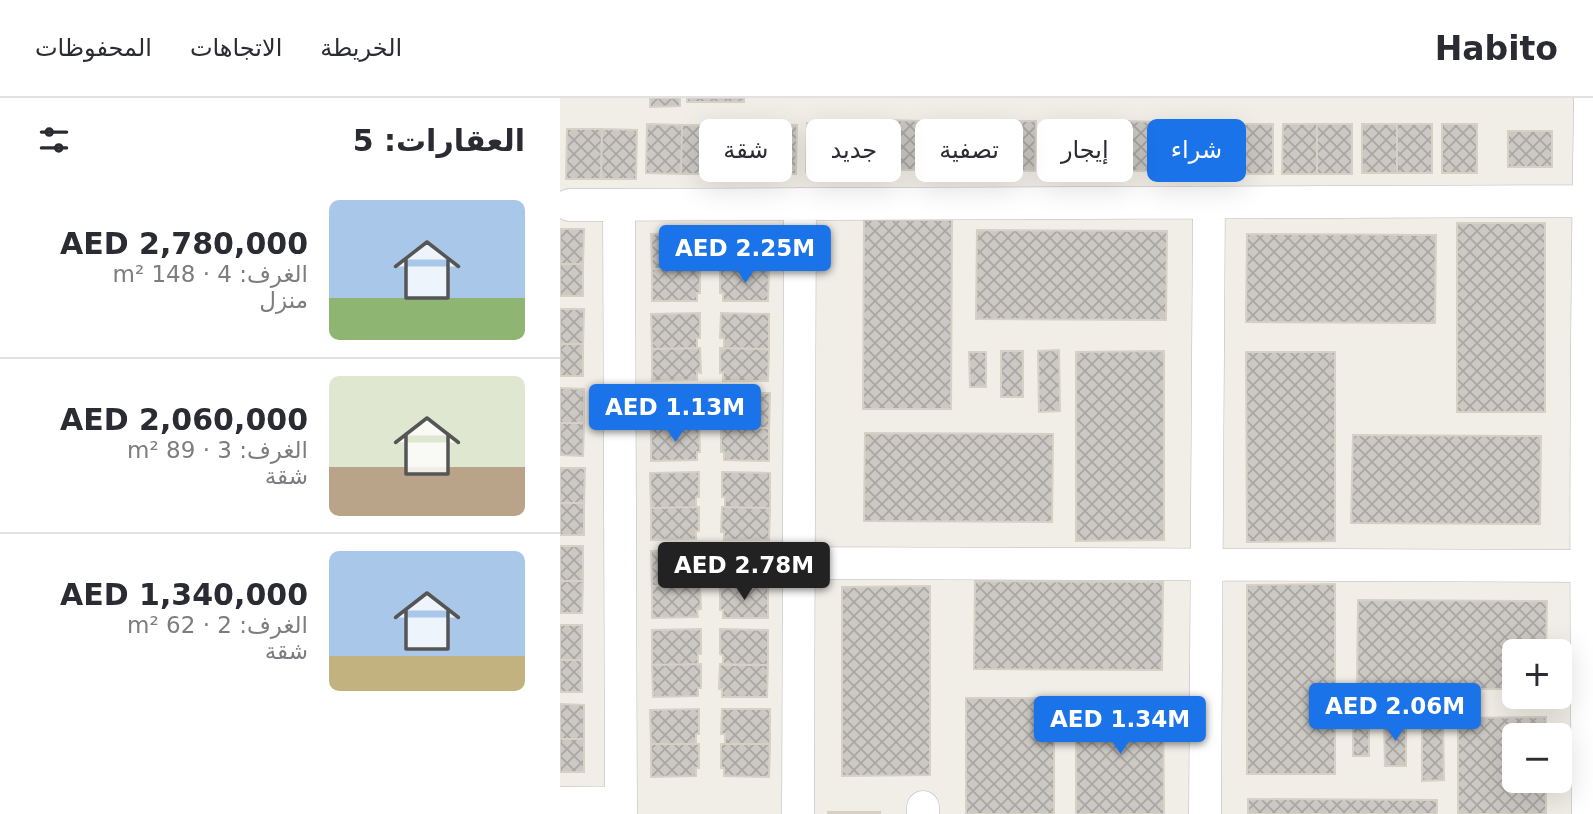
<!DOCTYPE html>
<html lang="ar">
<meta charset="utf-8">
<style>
body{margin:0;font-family:"DejaVu Sans","Noto Sans Arabic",sans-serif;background:#f2f2f3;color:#2b2b33;direction:rtl;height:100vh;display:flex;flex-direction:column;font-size:26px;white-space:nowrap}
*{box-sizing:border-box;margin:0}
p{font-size:23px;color:#7c7c81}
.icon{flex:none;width:38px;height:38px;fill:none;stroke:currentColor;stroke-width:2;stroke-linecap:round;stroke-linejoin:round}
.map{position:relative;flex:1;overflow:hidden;direction:ltr}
.sheet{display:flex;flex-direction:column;background:#fff;width:560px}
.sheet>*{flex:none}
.hud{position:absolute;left:21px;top:21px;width:665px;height:63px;direction:rtl;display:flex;gap:14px}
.buttons{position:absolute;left:942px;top:541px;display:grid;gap:14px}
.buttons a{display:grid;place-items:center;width:70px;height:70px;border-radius:10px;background:#fff;box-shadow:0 7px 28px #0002;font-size:35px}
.price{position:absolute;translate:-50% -60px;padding:0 16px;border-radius:7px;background:#1a73e8;color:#fff;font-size:23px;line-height:46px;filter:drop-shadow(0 2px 4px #0008)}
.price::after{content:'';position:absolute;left:50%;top:42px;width:21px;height:16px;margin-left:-10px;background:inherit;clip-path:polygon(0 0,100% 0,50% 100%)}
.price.on{background:#222;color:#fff}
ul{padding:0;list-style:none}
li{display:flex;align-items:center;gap:21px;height:175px;padding:0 35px}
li+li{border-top:2px solid #e1e1e2}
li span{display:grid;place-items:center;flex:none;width:196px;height:140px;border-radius:10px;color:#555}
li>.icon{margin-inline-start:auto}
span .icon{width:84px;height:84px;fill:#fffc;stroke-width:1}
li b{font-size:30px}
h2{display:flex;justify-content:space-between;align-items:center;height:84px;padding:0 35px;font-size:30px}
.tag{padding:0 24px;border-radius:10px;background:#fff;box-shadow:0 7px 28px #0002;font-size:24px;line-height:63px}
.tag.on{background:#1a73e8;color:#fff}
header{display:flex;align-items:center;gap:42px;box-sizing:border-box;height:98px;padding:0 35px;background:#fff;border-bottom:2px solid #e1e1e2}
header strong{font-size:33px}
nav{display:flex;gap:38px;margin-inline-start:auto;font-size:24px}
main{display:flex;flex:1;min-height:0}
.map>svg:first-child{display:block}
.building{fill:url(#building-cross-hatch);stroke:#d6d0c5;stroke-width:2}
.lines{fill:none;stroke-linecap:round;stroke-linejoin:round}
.minor-casing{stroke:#b7b9bd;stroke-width:33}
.minor{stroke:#fff;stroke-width:32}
</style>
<header>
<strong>Habito</strong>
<nav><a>الخريطة</a><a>الاتجاهات</a><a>المحفوظات</a></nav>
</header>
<main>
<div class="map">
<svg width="1033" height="716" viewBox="0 0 1033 716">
<defs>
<pattern id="building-cross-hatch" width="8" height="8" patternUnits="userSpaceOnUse" patternTransform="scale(1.75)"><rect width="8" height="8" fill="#ccc9c4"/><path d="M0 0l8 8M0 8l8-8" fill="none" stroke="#a9a7a3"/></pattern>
</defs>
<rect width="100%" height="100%" fill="#f1eee7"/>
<path class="building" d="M90,0H120V8L90,9Z
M127,0H184V4H127Z
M327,22L361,23V72H326Z
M486,22L521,23L520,72H485Z
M361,23H396L395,72H361Z
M406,23H441L440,72H405Z
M441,23H476L475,73L440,72Z
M521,23H555V73L520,72Z
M565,23L600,24V73H565Z
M600,24H635L634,73H600Z
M247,25H281V74H246Z
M281,25L316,26V75L281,74Z
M87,26L122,27L121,76L86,75Z
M167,26H202L201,76H166Z
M202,26L237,27L236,76H201Z
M678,26V76H643V27Z
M678,26H713V76H678Z
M723,26H757V76H722Z
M757,26H792V76H757Z
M802,26H837V75H802Z
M837,26H872V75H837Z
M882,26H917V75H882Z
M122,27H156V76H121Z
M7,31H42L41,81H6Z
M42,31L77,32L76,81H41Z
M948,33H992V69H948Z
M304,122H392L391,311H303Z
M897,125H985V314H897Z
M0,131H24L23,166H0Z
M417,132L607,133L606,222L416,221Z
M140,135V160H137V170L92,171L91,136Z
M161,136H209V171H164V161H161Z
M687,136L876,137L875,225L686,224Z
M0,166H23V198H0Z
M140,170V195H137V203H92V171Z
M160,171H209L208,203H163V195H160Z
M0,211H24L23,246H0Z
M140,215V240H137V250L92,251L91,216Z
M161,215L209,216V251L164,250V240H160Z
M0,246H23V278H0Z
M140,250L141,275L137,274V282L92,283V251Z
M160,250L209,251L208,283H163V274L160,275Z
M499,252L500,313L479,314L478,253Z
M441,253H463V299H441Z
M604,253V442L516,443V254Z
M409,254H426V289H410Z
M686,254H775V443L687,444Z
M0,290L24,291V325H0Z
M91,295H139V319H136V330H91Z
M162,295H210L209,330H164L165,320H161Z
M0,325H24L23,358L0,357Z
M139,329L140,354H137V362L91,363V330Z
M161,330H209V363L164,362V354H161Z
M305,335L493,336L492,424L304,423Z
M793,337L981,338L980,426L791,425Z
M0,370H25L24,405H0Z
M139,374V399H136V409L91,410L90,375Z
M162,374L210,375V410L165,409V399H162Z
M0,405H24V437H0Z
M139,409V433H136V441L91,442V410Z
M162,409L210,410L209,442H164V434H161Z
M0,448H23V483H0Z
M140,452V477H137V487L92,488L91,453Z
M161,453H209L208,488H164V478L160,477Z
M0,483H23L22,515H0Z
M415,483L603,484L602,572L414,571Z
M775,486V676H687V487Z
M140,487L141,511L137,512L138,519L92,520V488Z
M160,487L208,488V520H163V512H160Z
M370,488V677L282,678V489Z
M798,502L987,503L986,553H954V591L797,590Z
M0,527H22V562H0Z
M141,531V556H138V566L92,567V532Z
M160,531L208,532V567H163V557L160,556Z
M0,562H22V594H0Z
M141,566V590H138V598L93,599L92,567Z
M160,566L208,567L207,599H162V591H159Z
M603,599L604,716H516V600Z
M406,600H494V716H406Z
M0,606L24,607V641H0Z
M139,611V636H136V646H91L90,612Z
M162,611H210V646H165V636H161Z
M986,619V637H954V682H986V716H898V620Z
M883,621L884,682L862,683V622Z
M824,622H846V668H825Z
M793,623H809V658H793Z
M0,641H24V674H0Z
M91,646H139V670H136V678L91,679Z
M161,646H210L209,679L164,678V670H161Z
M688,701L877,702V716H688Z
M268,714H320V716H268Z"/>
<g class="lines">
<defs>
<path id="minor" d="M9,107L1027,103
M59,108L61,716
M239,465L1025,468
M0,705L61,704
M363,709V716
M238,716L240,106
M645,716L649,105
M1028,716C1025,477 1026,239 1030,0"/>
</defs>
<use href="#minor" class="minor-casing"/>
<use href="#minor" class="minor"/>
</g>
</svg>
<div class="buttons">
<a>+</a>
<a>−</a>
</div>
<b class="price" style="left:185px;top:187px">AED 2.25M</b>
<b class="price" style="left:115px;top:346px">AED 1.13M</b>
<b class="price on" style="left:184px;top:504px">AED 2.78M</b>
<b class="price" style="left:835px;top:645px">AED 2.06M</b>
<b class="price" style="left:560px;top:658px">AED 1.34M</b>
<div class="hud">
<a class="tag on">شراء</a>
<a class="tag">إيجار</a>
<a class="tag">تصفية</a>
<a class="tag">جديد</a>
<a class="tag">شقة</a>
</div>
</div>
<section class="sheet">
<h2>العقارات: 5<svg class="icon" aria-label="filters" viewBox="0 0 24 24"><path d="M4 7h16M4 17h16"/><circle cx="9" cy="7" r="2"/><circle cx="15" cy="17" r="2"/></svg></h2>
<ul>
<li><span style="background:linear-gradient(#a9c7e8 70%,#8fb573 0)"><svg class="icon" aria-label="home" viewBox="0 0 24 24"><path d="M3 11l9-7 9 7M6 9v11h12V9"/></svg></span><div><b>AED 2,780,000</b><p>الغرف: 4 · 148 m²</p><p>منزل</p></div></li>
<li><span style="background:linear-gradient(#dfe7d0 65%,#b9a48a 0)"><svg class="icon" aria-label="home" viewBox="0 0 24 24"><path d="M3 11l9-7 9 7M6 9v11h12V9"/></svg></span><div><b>AED 2,060,000</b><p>الغرف: 3 · 89 m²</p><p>شقة</p></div></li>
<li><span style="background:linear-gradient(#a9c7e8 75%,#c2b280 0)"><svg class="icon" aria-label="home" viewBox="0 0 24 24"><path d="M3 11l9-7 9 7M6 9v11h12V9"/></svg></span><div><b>AED 1,340,000</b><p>الغرف: 2 · 62 m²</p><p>شقة</p></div></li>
</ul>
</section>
</main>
